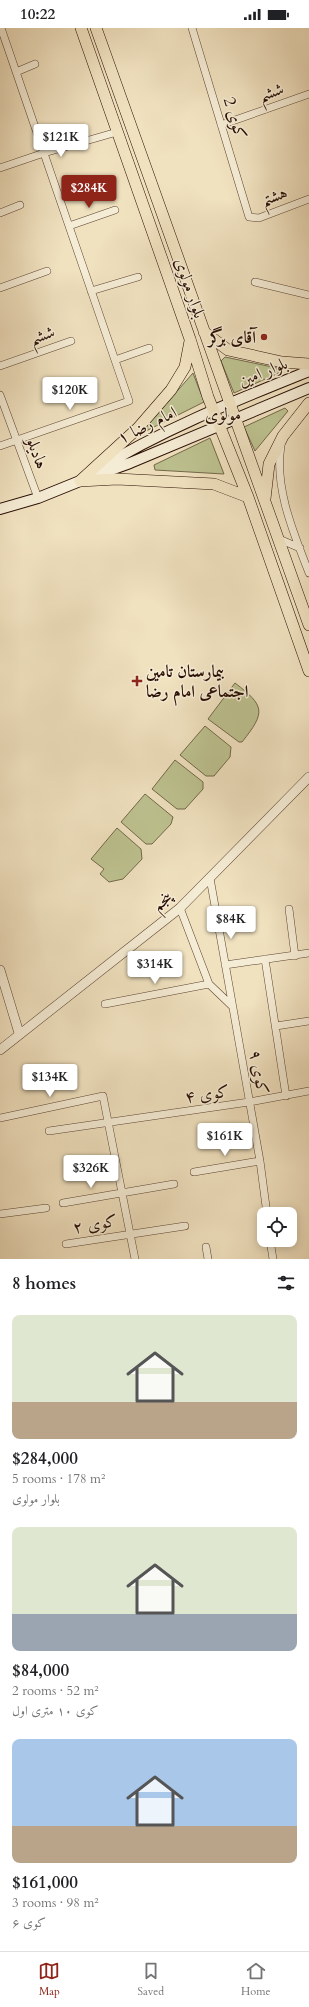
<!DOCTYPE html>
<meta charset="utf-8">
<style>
body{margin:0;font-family:Cardo,Amiri,serif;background:#f6f6f6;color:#202124;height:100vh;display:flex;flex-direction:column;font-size:15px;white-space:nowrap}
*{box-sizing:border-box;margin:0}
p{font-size:13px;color:#757577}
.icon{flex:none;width:22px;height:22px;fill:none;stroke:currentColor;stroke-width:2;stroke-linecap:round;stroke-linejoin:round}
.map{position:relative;height:1231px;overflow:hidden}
.drawer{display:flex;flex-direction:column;background:#fff;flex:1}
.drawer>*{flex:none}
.fabs{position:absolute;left:257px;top:1179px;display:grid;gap:8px}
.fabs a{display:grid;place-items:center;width:40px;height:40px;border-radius:8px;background:#fff;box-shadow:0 2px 10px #0003;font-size:20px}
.price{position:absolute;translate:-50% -34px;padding:0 9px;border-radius:4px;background:#fff;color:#222;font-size:13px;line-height:26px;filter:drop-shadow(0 1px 2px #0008)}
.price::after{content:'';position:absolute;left:50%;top:24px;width:12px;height:9px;margin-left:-6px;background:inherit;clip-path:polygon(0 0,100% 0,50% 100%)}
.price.current{background:#8f2418;color:#fff}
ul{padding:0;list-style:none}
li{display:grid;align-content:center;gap:8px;height:212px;padding:0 12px}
li span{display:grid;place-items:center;height:124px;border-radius:8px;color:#555}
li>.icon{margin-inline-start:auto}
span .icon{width:72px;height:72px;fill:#fffc;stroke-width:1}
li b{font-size:17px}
h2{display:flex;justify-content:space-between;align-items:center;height:48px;padding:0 12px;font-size:17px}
.status{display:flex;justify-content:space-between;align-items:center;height:28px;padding:0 20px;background:#fff;direction:ltr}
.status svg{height:11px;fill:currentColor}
.dock{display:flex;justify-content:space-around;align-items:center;height:56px;border-top:1px solid #e0e0e0;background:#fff;font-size:11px;color:#757577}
.dock a{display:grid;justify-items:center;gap:2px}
.dock .current{color:#8f2418}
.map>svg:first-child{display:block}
.green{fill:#bdc290;stroke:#73684a}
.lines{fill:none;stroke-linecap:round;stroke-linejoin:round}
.minor-casing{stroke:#5b4332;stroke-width:8}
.tertiary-casing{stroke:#5b4332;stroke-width:10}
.secondary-casing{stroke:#290e03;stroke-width:12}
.primary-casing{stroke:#290e03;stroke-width:12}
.minor{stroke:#f5ecd5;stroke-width:7}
.tertiary{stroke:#f5ecd5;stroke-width:9}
.secondary{stroke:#f5ecd5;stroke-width:10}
.primary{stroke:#f0e1bf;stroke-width:11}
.poi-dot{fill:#8f2418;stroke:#f5ecd5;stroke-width:1.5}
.labels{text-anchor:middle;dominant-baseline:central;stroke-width:3;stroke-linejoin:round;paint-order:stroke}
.street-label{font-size:17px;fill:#290e03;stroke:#f5ecd5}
.poi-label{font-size:17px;font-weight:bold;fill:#290e03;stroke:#f5ecd5;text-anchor:end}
.neighbourhood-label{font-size:18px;fill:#290e03;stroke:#f5ecd5}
</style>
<div class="status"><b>10:22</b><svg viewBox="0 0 49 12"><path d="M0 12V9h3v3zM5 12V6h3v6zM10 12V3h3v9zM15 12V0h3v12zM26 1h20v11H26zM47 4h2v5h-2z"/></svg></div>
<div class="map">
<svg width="309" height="1231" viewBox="0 0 309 1231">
<rect width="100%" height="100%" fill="#f0e1bf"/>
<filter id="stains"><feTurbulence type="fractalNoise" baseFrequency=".005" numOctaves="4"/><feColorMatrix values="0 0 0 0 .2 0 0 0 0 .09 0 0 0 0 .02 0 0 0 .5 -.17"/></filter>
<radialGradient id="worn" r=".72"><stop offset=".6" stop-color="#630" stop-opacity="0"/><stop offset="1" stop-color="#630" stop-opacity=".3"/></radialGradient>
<path class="green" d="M225,329L282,341L281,344L234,365L221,333Z
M193,345L204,374L144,404L143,402Z
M285,380L288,383L255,423L244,399Z
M210,410L224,446L155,442L154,437Z
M235,655C265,678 266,684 242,714H239L208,691Z
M205,698L231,719L230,729L214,748H206L180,727Z
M175,732L203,754V761L185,781H177L152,761Z
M145,766L173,789L171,796L152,816H146L121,794Z
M117,800L141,821L142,831L123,851L109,854L100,846L104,841L91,831Z"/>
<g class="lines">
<defs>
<path id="minor" d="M192,0L249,189L259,190L309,171
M16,44L35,36
M221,97L309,66
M0,140L44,125L117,104
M0,185L20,177
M69,198L115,182
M255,254L309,267
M0,260L47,243
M91,263L138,249
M115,332L149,320
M0,338L71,313
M0,367L38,470
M0,418L129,373L1,0
M281,418C274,460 294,506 309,545
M279,511L300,520
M210,850L260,1133L267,1186
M180,880L209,956L232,978
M289,881L295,928
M265,931L286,1068
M225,937L309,925
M105,976L209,956
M276,998L309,993
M0,1090L103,1068L135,1231
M49,1103L249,1074L309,1063
M194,1144L260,1133
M63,1175L174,1156
M0,1186L46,1180
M270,1212L273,1231
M66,1216L185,1198
M206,1219L208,1231"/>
<path id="tertiary" d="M0,942L19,1005
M0,1022L180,880L309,749"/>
<path id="secondary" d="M97,442C163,401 237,372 309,343
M0,481L38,470L80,453L130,435L309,360"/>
<path id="primary" d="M81,0L190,311L208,369L248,469L309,643
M96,0L309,597
M204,304L228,322L282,334L309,336
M80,453L138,400L171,362L185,339L190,313
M80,453L117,451L214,456L248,469
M265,471L269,436L283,408L309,375"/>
</defs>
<use href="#minor" class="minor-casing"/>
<use href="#tertiary" class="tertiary-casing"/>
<use href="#secondary" class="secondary-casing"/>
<use href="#primary" class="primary-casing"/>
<use href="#minor" class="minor"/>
<use href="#tertiary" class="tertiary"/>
<use href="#secondary" class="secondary"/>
<use href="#primary" class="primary"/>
</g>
<g class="poi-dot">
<circle cx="264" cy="309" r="4"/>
<path d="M135 647h4v4h4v4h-4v4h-4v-4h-4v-4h4z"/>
</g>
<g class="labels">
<g class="street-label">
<text transform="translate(271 64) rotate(-19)">ششم</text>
<text transform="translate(235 90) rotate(73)">کوی 2</text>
<text transform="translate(274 168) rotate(-20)">هشتم</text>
<text transform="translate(190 260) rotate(71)">بلوار مولوی</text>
<text transform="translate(42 307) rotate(-19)">ششم</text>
<text transform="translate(263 344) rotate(-22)">بلوار امین</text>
<text transform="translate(147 397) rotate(-26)">امام رضا ۱</text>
<text transform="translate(37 425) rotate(70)">هادیلو</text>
<text transform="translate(162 873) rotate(-39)">پنجم</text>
<text transform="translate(259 1044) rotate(80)">کوی ۹</text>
<text transform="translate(207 1066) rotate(-8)">کوی ۴</text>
<text transform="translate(95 1196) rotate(-9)">کوی ۲</text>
</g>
<g class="poi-label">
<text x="256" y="309">آقاى برگر</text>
<text x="146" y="643" text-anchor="start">بیمارستان تامین<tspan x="146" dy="20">اجتماعی امام رضا</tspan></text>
</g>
<g class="neighbourhood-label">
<text x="223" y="386">مولوی</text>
</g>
</g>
<rect width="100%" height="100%" filter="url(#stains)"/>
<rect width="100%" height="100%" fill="url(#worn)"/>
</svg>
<div class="fabs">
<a><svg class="icon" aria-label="locate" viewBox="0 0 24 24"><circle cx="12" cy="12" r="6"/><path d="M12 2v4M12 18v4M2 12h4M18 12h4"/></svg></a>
</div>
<b class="price" style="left:61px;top:130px">$121K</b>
<b class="price current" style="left:89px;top:181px">$284K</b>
<b class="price" style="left:70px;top:383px">$120K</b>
<b class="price" style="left:231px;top:912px">$84K</b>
<b class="price" style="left:155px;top:957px">$314K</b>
<b class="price" style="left:50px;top:1070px">$134K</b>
<b class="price" style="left:225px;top:1129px">$161K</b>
<b class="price" style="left:91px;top:1161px">$326K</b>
</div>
<section class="drawer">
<h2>8 homes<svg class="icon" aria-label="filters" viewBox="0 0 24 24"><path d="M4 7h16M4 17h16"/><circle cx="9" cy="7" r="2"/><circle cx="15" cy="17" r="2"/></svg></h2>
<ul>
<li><span style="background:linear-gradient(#dfe7d0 70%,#b9a48a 0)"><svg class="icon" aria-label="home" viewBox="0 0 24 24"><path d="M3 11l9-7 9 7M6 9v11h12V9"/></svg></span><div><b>$284,000</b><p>5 rooms · 178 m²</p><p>بلوار مولوی</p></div></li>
<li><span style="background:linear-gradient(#dfe7d0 70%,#9aa5b1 0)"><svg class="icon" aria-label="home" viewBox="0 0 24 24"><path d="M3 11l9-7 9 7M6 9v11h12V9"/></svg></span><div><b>$84,000</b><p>2 rooms · 52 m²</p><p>کوی ۱۰ متری اول</p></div></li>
<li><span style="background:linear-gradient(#a9c7e8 70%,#b9a48a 0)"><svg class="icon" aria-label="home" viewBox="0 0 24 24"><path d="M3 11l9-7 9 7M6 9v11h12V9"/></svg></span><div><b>$161,000</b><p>3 rooms · 98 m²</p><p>کوی ۶</p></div></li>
</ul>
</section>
<nav class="dock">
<a class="current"><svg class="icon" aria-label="map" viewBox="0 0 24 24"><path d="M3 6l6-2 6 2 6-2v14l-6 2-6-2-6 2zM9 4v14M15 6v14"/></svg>Map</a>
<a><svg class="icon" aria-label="saved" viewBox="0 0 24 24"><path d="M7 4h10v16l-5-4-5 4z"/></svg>Saved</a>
<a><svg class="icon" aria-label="home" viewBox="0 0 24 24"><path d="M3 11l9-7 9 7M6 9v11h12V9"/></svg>Home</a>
</nav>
